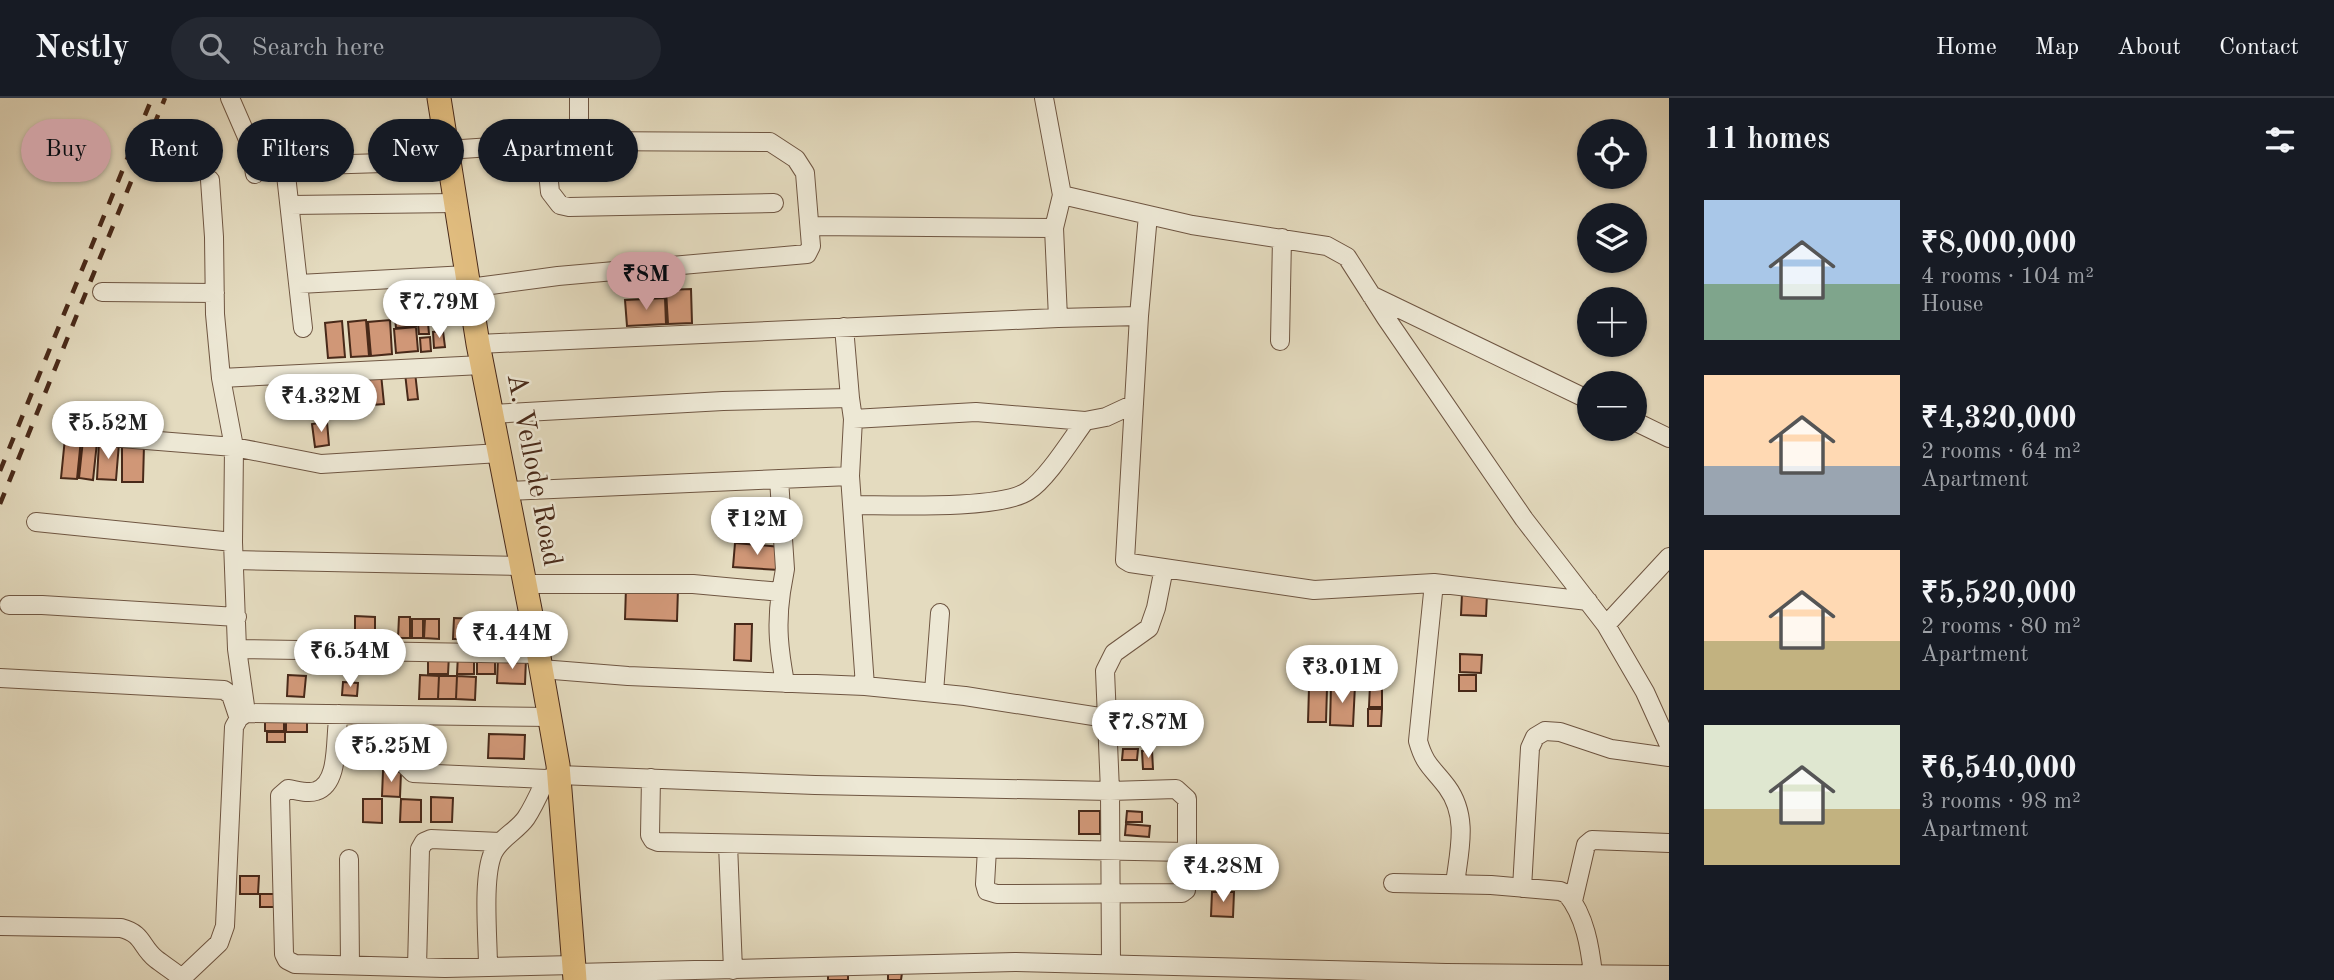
<!DOCTYPE html>
<meta charset="utf-8">
<style>
body{margin:0;font-family:"Old Standard TT",serif;background:#242831;color:#f1f3f6;height:100vh;display:flex;flex-direction:column;font-size:26px;white-space:nowrap}
*{box-sizing:border-box;margin:0}
p{font-size:23px;color:#9ea1a6}
.icon{flex:none;width:38px;height:38px;fill:none;stroke:currentColor;stroke-width:2;stroke-linecap:round;stroke-linejoin:round}
.map{position:relative;flex:1;overflow:hidden}
.details{display:flex;flex-direction:column;background:#171b24;width:665px}
.details>*{flex:none}
.guide{position:absolute;left:21px;top:21px;width:665px;height:63px;display:flex;gap:14px}
.tools{position:absolute;left:1577px;top:21px;display:grid;gap:14px}
.tools a{display:grid;place-items:center;width:70px;height:70px;border-radius:50%;background:#171b24;box-shadow:0 2px 5px #0004;font-size:35px}
.price{position:absolute;translate:-50% -60px;padding:0 16px;border-radius:24px;background:#fff;color:#222;font-size:23px;line-height:46px;filter:drop-shadow(0 2px 4px #0008)}
.price::after{content:'';position:absolute;left:50%;top:42px;width:21px;height:16px;margin-left:-10px;background:inherit;clip-path:polygon(0 0,100% 0,50% 100%)}
.price.active{background:#c59692;color:#111}
ul{padding:0;list-style:none}
li{display:flex;align-items:center;gap:21px;height:175px;padding:0 35px}
li span{display:grid;place-items:center;flex:none;width:196px;height:140px;border-radius:0px;color:#555}
li>.icon{margin-inline-start:auto}
span .icon{width:84px;height:84px;fill:#fffc;stroke-width:1}
li b{font-size:30px}
h2{display:flex;justify-content:space-between;align-items:center;height:84px;padding:0 35px;font-size:30px}
.tag{padding:0 24px;border-radius:32px;background:#171b24;box-shadow:0 2px 5px #0004;font-size:24px;line-height:63px}
.tag.active{background:#c59692;color:#111}
header{display:flex;align-items:center;gap:42px;box-sizing:border-box;height:98px;padding:0 35px;background:#171b24;border-bottom:2px solid #363941}
header strong{font-size:33px}
nav{display:flex;gap:38px;margin-inline-start:auto;font-size:24px}
.search{width:490px;height:63px;background:#242831;display:flex;align-items:center;gap:18px;box-sizing:border-box;padding:0 24px;border-radius:38px;color:#9ea1a6;font-size:26px}
main{display:flex;flex:1;min-height:0}
.map>svg:first-child{display:block}
.building{fill:#d09777;stroke:#482919;stroke-width:2}
.lines{fill:none;stroke-linecap:round;stroke-linejoin:round}
.minor-casing{stroke:#6f5642;stroke-width:20}
.major-casing{stroke:#482919;stroke-width:25}
.minor{stroke:#ede8d5;stroke-width:18}
.major{stroke:#e2be80;stroke-width:23}
.rail{stroke:#482919;stroke-width:4.5;stroke-dasharray:12 12;stroke-linecap:butt}
.labels{text-anchor:middle;dominant-baseline:central;stroke-width:5;stroke-linejoin:round;paint-order:stroke}
.street-label{font-size:28px;fill:#482919;stroke:#ede8d5}
</style>
<header>
<strong>Nestly</strong>
<div class="search"><svg class="icon" aria-label="search" viewBox="0 0 24 24"><circle cx="10" cy="10" r="6"/><path d="M15 15l6 6"/></svg>Search here</div>
<nav><a>Home</a><a>Map</a><a>About</a><a>Contact</a></nav>
</header>
<main>
<div class="map">
<svg width="1669" height="882" viewBox="0 0 1669 882">
<rect width="100%" height="100%" fill="#e4dbbf"/>
<filter id="stains"><feTurbulence type="fractalNoise" baseFrequency=".00286" numOctaves="4"/><feColorMatrix values="0 0 0 0 .2 0 0 0 0 .09 0 0 0 0 .02 0 0 0 .5 -.17"/></filter>
<radialGradient id="worn" r=".72"><stop offset=".6" stop-color="#630" stop-opacity="0"/><stop offset="1" stop-color="#630" stop-opacity=".3"/></radialGradient>
<path class="building" d="M691,191L692,225L668,226L666,192Z
M665,200L666,226L627,228L625,202Z
M416,218V228L396,230L395,220Z
M366,222L369,258L351,259L348,224Z
M390,222L392,256L371,258L368,224Z
M342,223L345,259L328,260L325,225Z
M428,225L429,236H419L418,226Z
M416,229L418,253L396,255L394,231Z
M443,233L445,249L434,250L433,234Z
M430,239L431,253L421,254L420,240Z
M415,274L418,301L408,302L405,275Z
M381,276L384,306L372,307L369,278Z
M327,324L329,347L315,349L312,326Z
M65,340L81,341L77,381L61,380Z
M83,342L97,344L93,382L79,380Z
M99,344L119,345L116,382L97,381Z
M122,347H144L143,384H122Z
M735,445L781,449L779,472L733,469Z
M626,489L678,490L677,523L625,521Z
M1462,495L1487,496L1486,518L1461,517Z
M355,518L375,519V540L355,539Z
M399,519H410V540H398Z
M454,520L478,521L477,541H453Z
M412,521H423V540H412Z
M425,521H439V541L424,540Z
M735,526H752L751,563L734,562Z
M305,555L320,557L318,573L304,572Z
M333,556L357,558L356,576L332,574Z
M428,556L449,557L448,576H428Z
M1460,556L1482,557L1481,575L1460,574Z
M458,557H474V576H457Z
M477,557H495V576H477Z
M322,558L331,559L330,573L321,572Z
M498,560H526L525,586L497,585Z
M288,577L306,578L304,599L287,598Z
M420,577L439,578L438,601H419Z
M1459,577H1476V593H1459Z
M439,578H457L456,601H438Z
M457,578L476,579L475,602L456,601Z
M343,584L358,585L357,598L342,597Z
M1331,587H1355L1353,628L1330,627Z
M1370,587L1382,588V609H1369Z
M1309,590H1327L1326,624H1308Z
M1126,610L1150,612L1149,626L1125,625Z
M1368,611H1382L1381,628H1368Z
M265,615H284V633H265Z
M286,616H307V634H286Z
M267,634H285V644H267Z
M489,636L525,637L524,661L488,660Z
M354,637L383,638L382,661H354Z
M1123,651H1138L1137,662H1122Z
M1152,652L1153,671H1143L1142,653Z
M383,673L401,674L400,699L382,698Z
M431,699L453,700L452,724H431Z
M363,701H382V725L363,724Z
M401,701L421,702V724H400Z
M1079,713H1100V736H1079Z
M1127,713L1142,714V724H1126Z
M1126,726L1150,728L1149,739L1125,737Z
M240,778H259L258,796H240Z
M1212,794H1234L1233,819L1211,818Z
M260,796H280V809H260Z
M828,872H848V882H828Z
M888,875H902L901,882H888Z"/>
<g class="lines">
<defs>
<path id="minor" d="M230,0L250,46L255,76
M579,0V43
M1044,0L1062,97L1192,127L1327,148L1347,159L1386,220L1524,421L1606,527L1645,594L1669,647
M545,44L550,94L560,107L569,109L774,105
M447,52L579,43L770,44L796,61L805,75L811,148L807,156L558,178L469,190
M210,82L214,139L215,216L221,280L234,349L233,444L237,551L246,615
M290,107L456,105
M1148,117L1139,218L1125,462L1130,465L1314,492L1434,485L1588,503
M810,128L1054,130L1062,97
M1054,130L1058,220
M299,186L467,177
M102,194L215,195
M1371,197L1589,302
M844,229L850,300
M303,230L285,68L449,63
M1280,243L1282,140
M478,246L1058,220L1139,218
M221,280L482,267
M492,316L723,303L850,300L853,321L976,314L1085,323L1106,319L1134,306
M853,321L850,378L865,588
M1634,323L1669,340
M96,338L234,349L321,366L500,355
M779,381L785,471L781,494
M507,393L850,378
M853,407C891,407 1001,412 1028,393C1047,381 1071,342 1085,323
M36,424L233,444
M234,462L522,468
M1434,485L1418,643C1425,668 1433,670 1447,689C1469,719 1459,753 1455,786
M525,486H693L781,494C776,528 779,552 785,585
M9,507H42L237,519
M1606,527L1669,459
M237,551L539,556
M541,571L628,578L865,588L965,598L1106,620
M0,580L224,592L231,597L238,618
M934,594L940,515
M339,616C334,638 341,685 316,693C308,696 296,692 288,691L280,698L284,856L287,862L295,866L445,870L574,867
M381,617L407,669L413,675L546,681
M651,680L650,737L653,742L658,744C834,749 1011,749 1187,754L1186,792L1182,795L997,796L987,793L985,786L987,751
M728,746L733,872
M349,761L350,867
M1393,785L1491,787L1560,793L1567,796C1585,818 1590,849 1593,876
M1522,790L1530,650L1535,639L1545,633L1560,634L1611,651L1669,659
M1573,803L1586,747L1592,742L1669,745
M0,828L121,830C144,836 140,848 156,861C165,868 175,874 184,882
M1111,866L1110,693L1105,573L1114,555L1149,530L1156,510L1164,470
M417,869L420,751L424,744L431,741L500,744
M488,869C488,840 482,780 493,755C500,740 517,733 526,720C534,708 540,694 546,681L559,677L815,687L1110,693L1176,691L1187,701V754
M575,875L1015,864L1446,875L1669,877
M182,880L219,845L225,828L234,629L239,620L246,615L550,619"/>
<path id="major" d="M439,0L478,246L536,542L558,667L575,882"/>
</defs>
<use href="#minor" class="minor-casing"/>
<use href="#major" class="major-casing"/>
<use href="#minor" class="minor"/>
<use href="#major" class="major"/>
<path class="rail" d="M0,373L152,0
M0,406L165,0"/>
</g>
<g class="labels">
<g class="street-label">
<text transform="translate(533 372) rotate(79)">A. Vellode Road</text>
</g>
</g>
<rect width="100%" height="100%" filter="url(#stains)"/>
<rect width="100%" height="100%" fill="url(#worn)"/>
</svg>
<div class="tools">
<a><svg class="icon" aria-label="locate" viewBox="0 0 24 24"><circle cx="12" cy="12" r="6"/><path d="M12 2v4M12 18v4M2 12h4M18 12h4"/></svg></a>
<a><svg class="icon" aria-label="layers" viewBox="0 0 24 24"><path d="M12 4l9 5-9 5-9-5zM3 14l9 5 9-5"/></svg></a>
<a>+</a>
<a>−</a>
</div>
<b class="price active" style="left:646px;top:214px">₹8M</b>
<b class="price" style="left:439px;top:242px">₹7.79M</b>
<b class="price" style="left:321px;top:336px">₹4.32M</b>
<b class="price" style="left:108px;top:363px">₹5.52M</b>
<b class="price" style="left:757px;top:459px">₹12M</b>
<b class="price" style="left:512px;top:573px">₹4.44M</b>
<b class="price" style="left:350px;top:591px">₹6.54M</b>
<b class="price" style="left:1342px;top:607px">₹3.01M</b>
<b class="price" style="left:1148px;top:662px">₹7.87M</b>
<b class="price" style="left:391px;top:686px">₹5.25M</b>
<b class="price" style="left:1223px;top:806px">₹4.28M</b>
<div class="guide">
<a class="tag active">Buy</a>
<a class="tag">Rent</a>
<a class="tag">Filters</a>
<a class="tag">New</a>
<a class="tag">Apartment</a>
</div>
</div>
<section class="details">
<h2>11 homes<svg class="icon" aria-label="filters" viewBox="0 0 24 24"><path d="M4 7h16M4 17h16"/><circle cx="9" cy="7" r="2"/><circle cx="15" cy="17" r="2"/></svg></h2>
<ul>
<li><span style="background:linear-gradient(#a9c7e8 60%,#7fa58c 0)"><svg class="icon" aria-label="home" viewBox="0 0 24 24"><path d="M3 11l9-7 9 7M6 9v11h12V9"/></svg></span><div><b>₹8,000,000</b><p>4 rooms · 104 m²</p><p>House</p></div></li>
<li><span style="background:linear-gradient(#ffd9b3 65%,#9aa5b1 0)"><svg class="icon" aria-label="home" viewBox="0 0 24 24"><path d="M3 11l9-7 9 7M6 9v11h12V9"/></svg></span><div><b>₹4,320,000</b><p>2 rooms · 64 m²</p><p>Apartment</p></div></li>
<li><span style="background:linear-gradient(#ffd9b3 65%,#c2b280 0)"><svg class="icon" aria-label="home" viewBox="0 0 24 24"><path d="M3 11l9-7 9 7M6 9v11h12V9"/></svg></span><div><b>₹5,520,000</b><p>2 rooms · 80 m²</p><p>Apartment</p></div></li>
<li><span style="background:linear-gradient(#dfe7d0 60%,#c2b280 0)"><svg class="icon" aria-label="home" viewBox="0 0 24 24"><path d="M3 11l9-7 9 7M6 9v11h12V9"/></svg></span><div><b>₹6,540,000</b><p>3 rooms · 98 m²</p><p>Apartment</p></div></li>
</ul>
</section>
</main>
